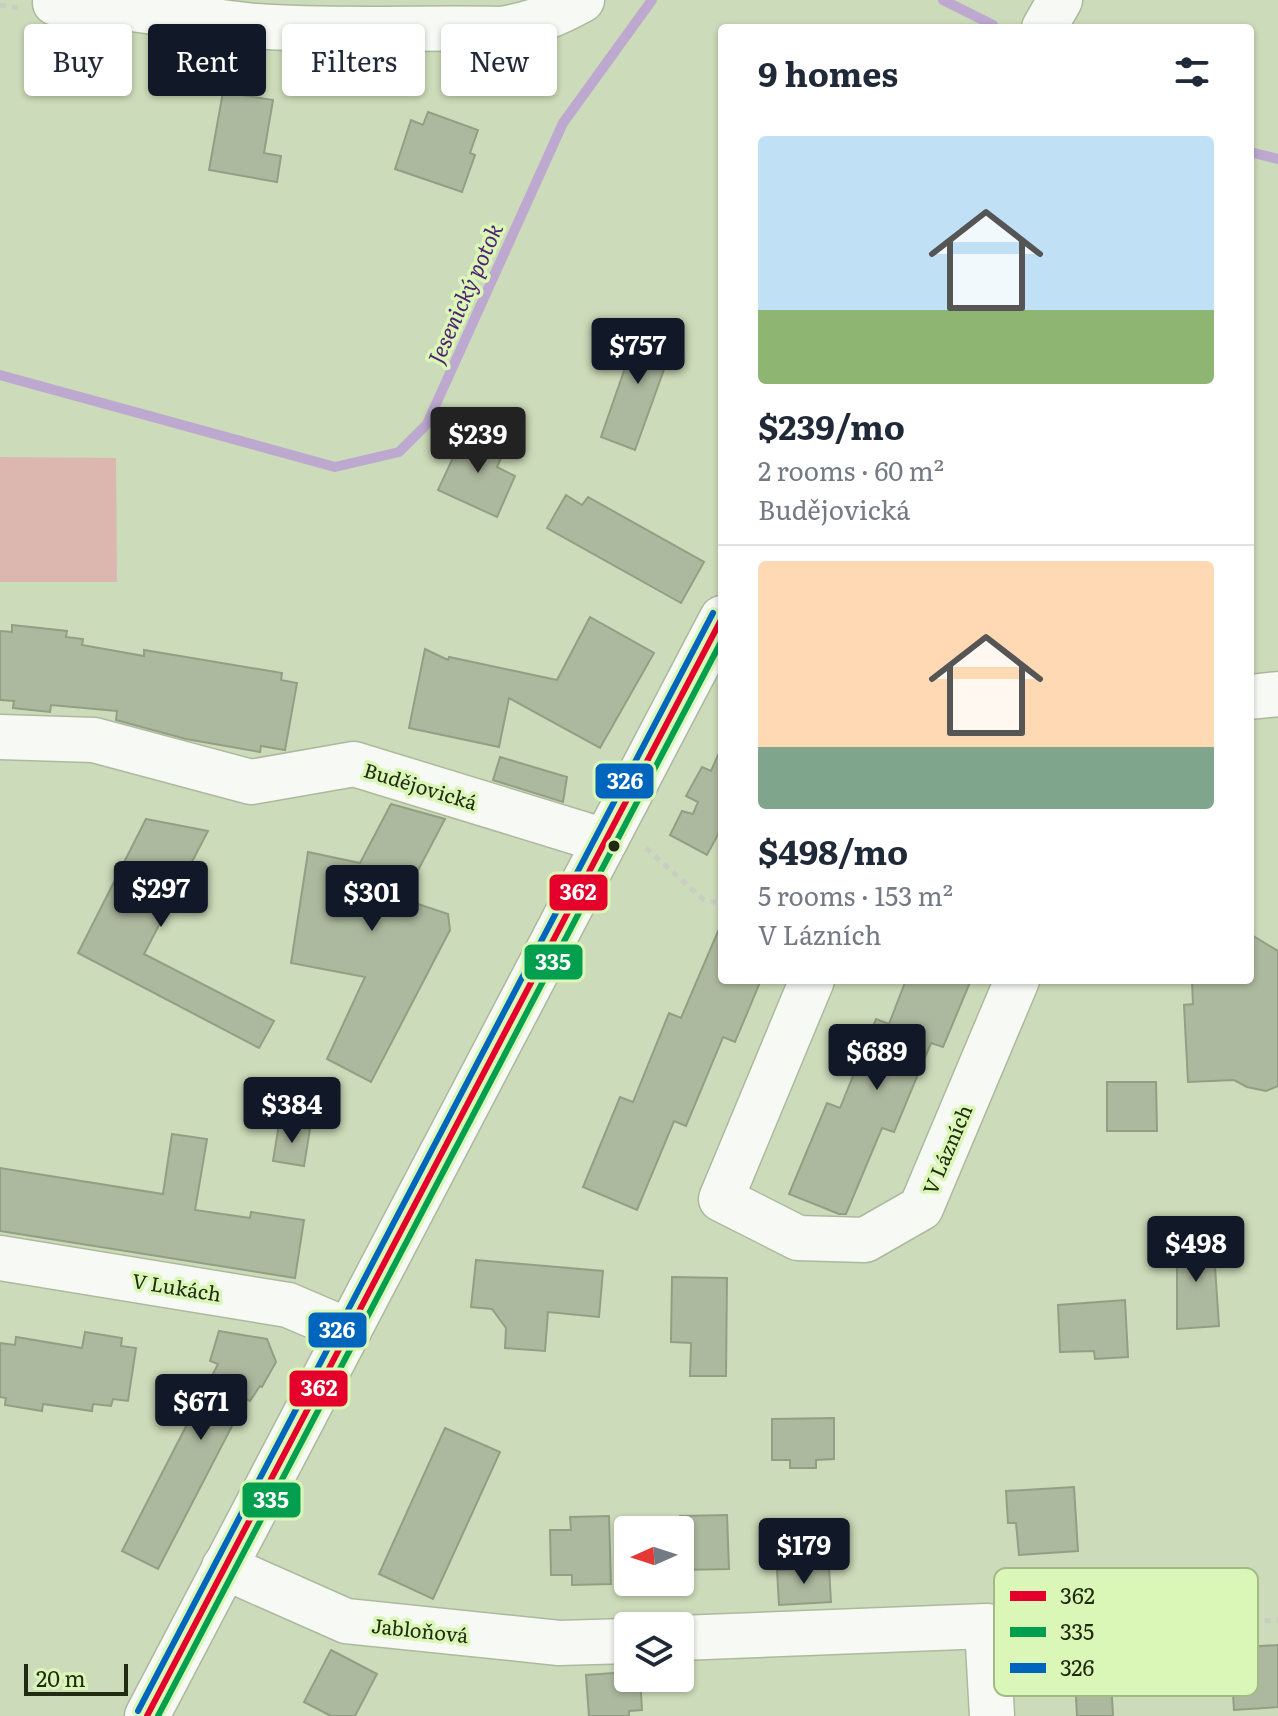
<!DOCTYPE html>
<meta charset="utf-8">
<style>
body{margin:0;font-family:Literata,serif;background:#f6f6f7;color:#1f2937;height:100vh;display:flex;flex-direction:column;font-size:30px;white-space:nowrap}
*{box-sizing:border-box;margin:0}
p{font-size:26px;color:#747a83}
.icon{flex:none;width:44px;height:44px;fill:none;stroke:currentColor;stroke-width:2;stroke-linecap:round;stroke-linejoin:round}
.map{position:relative;flex:1;overflow:hidden}
.panel{position:absolute;left:718px;top:24px;width:536px;height:960px;display:flex;flex-direction:column;background:#fff;border-radius:8px;box-shadow:0 2px 6px #0004}
.panel>*{flex:none}
.banner{position:absolute;left:24px;top:24px;width:574px;height:72px;display:flex;gap:16px}
.needle{width:52px;rotate:267deg}
.fabs{position:absolute;left:614px;top:1516px;display:grid;gap:16px}
.fabs a{display:grid;place-items:center;width:80px;height:80px;border-radius:8px;background:#fff;box-shadow:0 2px 6px #0004;font-size:40px}
.scale{position:absolute;left:24px;bottom:20px;width:104px;box-sizing:border-box;padding-left:8px;border:4px solid #212b12;border-top:0;font-size:22px;line-height:28px;white-space:nowrap;color:#212b12;-webkit-text-stroke:6px #dbf7b7;paint-order:stroke}
.price{position:absolute;translate:-50% -68px;padding:0 18px;border-radius:8px;background:#111827;color:#fff;font-size:26px;line-height:52px;filter:drop-shadow(0 2px 4px #0008)}
.price::after{content:'';position:absolute;left:50%;top:48px;width:24px;height:18px;margin-left:-12px;background:inherit;clip-path:polygon(0 0,100% 0,50% 100%)}
.price.active{background:#222;color:#fff}
ul{padding:0;list-style:none}
li{display:grid;align-content:center;gap:16px;height:424px;padding:0 40px}
li+li{border-top:2px solid #e0e1e3}
li span{display:grid;place-items:center;height:248px;border-radius:8px;color:#555}
li>.icon{margin-inline-start:auto}
span .icon{width:144px;height:144px;fill:#fffc;stroke-width:1}
li b{font-size:34px}
h2{display:flex;justify-content:space-between;align-items:center;height:96px;padding:0 40px;font-size:34px}
.chip{padding:0 28px;border-radius:8px;background:#fff;box-shadow:0 2px 6px #0004;font-size:28px;line-height:72px}
.chip.active{background:#111827;color:#fff}
.map>svg:first-child{display:block}
.green{fill:#dbb7b0}
.lines{fill:none;stroke-linecap:round;stroke-linejoin:round}
.stream{stroke:#bda8cf;stroke-width:10}
.building{fill:#adb99e;stroke:#939f84;stroke-width:2}
.minor-casing{stroke:#adb99e;stroke-width:47}
.major-casing{stroke:#adb99e;stroke-width:47}
.path{stroke:#c9cdc2;stroke-width:5;stroke-dasharray:6 6;stroke-linecap:butt}
.minor{stroke:#f7faf4;stroke-width:44}
.major{stroke:#f7faf4;stroke-width:44}
.bus-1-casing{stroke:#dbf7b7;stroke-width:12}
.bus-2-casing{stroke:#dbf7b7;stroke-width:12}
.bus-3-casing{stroke:#dbf7b7;stroke-width:12}
.bus-1{stroke:#e4002b;stroke-width:6}
.bus-2{stroke:#02a04e;stroke-width:6}
.bus-3{stroke:#0065bd;stroke-width:6}
.bus-dot{fill:#212b12;stroke:#dbf7b7;stroke-width:3}
.labels{text-anchor:middle;dominant-baseline:central;stroke-width:7;stroke-linejoin:round;paint-order:stroke}
.street-label{font-size:20px;fill:#212b12;stroke:#dbf7b7}
.water-label{font-size:22px;font-style:italic;fill:#512175;stroke:#dbf7b7}
.key{fill:#dbf7b7;stroke:#a3ba86;stroke-width:2}
.key-label{font-size:22px;fill:#212b12}
.line-badge{stroke:#dbf7b7;stroke-width:3}
.badge-label{font-size:22px;text-anchor:middle;font-weight:bold;fill:#fff}
</style>
<div class="map">
<svg width="1278" height="1716" viewBox="0 0 1278 1716">
<rect width="100%" height="100%" fill="#ccdbb9"/>
<path class="green" d="M0,457L116,458L117,582H0Z"/>
<g class="lines">
<path class="stream" d="M943,0L993,25
M1250,152L1278,159
M0,375L335,467L399,452L427,424L563,123L652,0"/>
</g>
<path class="building" d="M223,92L273,100L264,153L281,156L277,182L209,170Z
M428,112L478,130L470,153L475,155L462,192L395,169L411,120L423,125Z
M641,322L676,336L635,450L601,437Z
M464,434L482,435L492,439L504,452L497,467L515,476L497,517L438,490Z
M566,495L582,505L588,497L704,562L681,603L547,528Z
M590,617L654,653L600,748L509,698L499,747L409,728L425,649L448,660L449,657L557,680Z
M12,625L67,631L66,637L83,639L82,645L144,656V650L282,673L281,680L297,683L285,750L261,746L260,752L186,739L116,720L117,711L51,705L50,712L13,708L14,701L0,700V631L12,632Z
M722,746V827L707,855L670,835L682,811L693,814L698,802L686,796L702,767L711,771Z
M500,757L567,777L563,802L493,780Z
M391,804L445,819L403,899L448,914L450,930L371,1082L327,1059L365,977L291,963L308,852L360,863Z
M146,819L208,831L144,954L274,1021L259,1048L78,953Z
M722,922V980H761L735,1042L723,1037L686,1126L674,1121L637,1210L583,1187L620,1097L633,1102L669,1013L681,1018Z
M1250,934L1278,951V1086L1266,1091L1247,1087L1234,1080L1188,1082L1184,1005L1193,1004L1192,980H1250Z
M906,980H971L943,1047L931,1043L894,1132L882,1128L846,1214H839L789,1194L827,1103L840,1108L876,1019L889,1024Z
M1107,1082H1156L1157,1131H1107Z
M279,1124L310,1129L304,1166L273,1161Z
M172,1134L207,1139L195,1210L250,1218L251,1212L304,1220L295,1278L0,1231V1168L163,1194Z
M1213,1237L1219,1326L1177,1329V1238Z
M476,1260L603,1271L599,1317L548,1312L545,1351L505,1348L506,1328L492,1309L471,1307Z
M672,1277L727,1278L726,1376H690L691,1343L671,1342Z
M1125,1300L1128,1357L1095,1359L1094,1351L1060,1352L1058,1305Z
M219,1331L267,1339L276,1362L262,1387L260,1386L250,1401L246,1399L158,1569L122,1551L218,1364L210,1361Z
M85,1332L122,1338L121,1346L136,1348L128,1401L113,1399L111,1406L93,1404L92,1411L43,1404L42,1411L5,1405L6,1398L0,1397V1343L15,1345L16,1337L82,1348Z
M834,1418V1459L816,1460V1468H790V1460H772V1419Z
M445,1428L500,1452L433,1599L379,1574Z
M1074,1487L1078,1551L1019,1555L1016,1523H1008L1006,1491Z
M727,1515L729,1569L680,1570V1516Z
M609,1516L611,1584L572,1585V1575H551L550,1530H571L570,1517Z
M829,1567L831,1602L779,1605L777,1570Z
M1278,1645V1707L1234,1710L1230,1648Z
M331,1650L377,1674L355,1716H331L304,1702Z
M1110,1659L1113,1716H1077L1074,1661Z
M628,1672V1678H640L642,1710L629,1711V1716H589L586,1675Z"/>
<g class="lines">
<defs>
<path id="minor" d="M55,3C123,3 188,20 256,26C337,32 419,27 501,29C532,24 555,15 582,0
M1250,697L1278,694
M0,737L94,740L251,782L354,764L605,841
M812,980L721,1199L798,1238L865,1240L921,1208L1017,980
M0,1258L288,1305L349,1331
M224,1567L346,1621L559,1643L628,1641
M680,1638L987,1626L992,1716"/>
<path id="major" d="M1044,28L1060,0
M147,1716L722,618"/>
</defs>
<use href="#minor" class="minor-casing"/>
<use href="#major" class="major-casing"/>
<path class="path" d="M0,5L19,8
M646,848L704,900L722,904
M1025,1634L1278,1620"/>
<use href="#minor" class="minor"/>
<use href="#major" class="major"/>
<defs>
<path id="bus-1" d="M147,1716L722,618"/>
<path id="bus-2" d="M158,1716L722,640"/>
<path id="bus-3" d="M138,1711L713,613"/>
</defs>
<use href="#bus-1" class="bus-1-casing"/>
<use href="#bus-2" class="bus-2-casing"/>
<use href="#bus-3" class="bus-3-casing"/>
<use href="#bus-1" class="bus-1"/>
<use href="#bus-2" class="bus-2"/>
<use href="#bus-3" class="bus-3"/>
</g>
<circle class="bus-dot" cx="614" cy="846" r="7"/>
<g class="labels">
<g class="street-label">
<text transform="translate(421 785) rotate(17)">Budějovická</text>
<text transform="translate(946 1149) rotate(-67)">V Lázních</text>
<text transform="translate(177 1286) rotate(9)">V Lukách</text>
<text transform="translate(420 1629) rotate(6)">Jabloňová</text>
</g>
<g class="water-label">
<text transform="translate(464 293) rotate(-66)">Jesenický potok</text>
</g>
</g>
<rect x="994" y="1568" width="264" height="128" rx="12" class="key"/>
<rect x="1010" y="1591" width="36" height="10" fill="#e4002b"/>
<rect x="1010" y="1627" width="36" height="10" fill="#02a04e"/>
<rect x="1010" y="1663" width="36" height="10" fill="#0065bd"/>
<g class="key-label">
<text x="1060" y="1604">362</text>
<text x="1060" y="1640">335</text>
<text x="1060" y="1676">326</text>
</g>
<g class="line-badge">
<rect x="594" y="762" width="61" height="38" rx="8" fill="#0065bd"/>
<rect x="548" y="873" width="61" height="39" rx="8" fill="#e4002b"/>
<rect x="523" y="943" width="61" height="38" rx="8" fill="#02a04e"/>
<rect x="307" y="1311" width="61" height="38" rx="8" fill="#0065bd"/>
<rect x="288" y="1369" width="61" height="39" rx="8" fill="#e4002b"/>
<rect x="241" y="1481" width="61" height="38" rx="8" fill="#02a04e"/>
</g>
<g class="badge-label">
<text x="625" y="789">326</text>
<text x="578" y="900">362</text>
<text x="553" y="970">335</text>
<text x="337" y="1338">326</text>
<text x="319" y="1396">362</text>
<text x="271" y="1508">335</text>
</g>
</svg>
<div class="fabs">
<a><svg class="needle" viewBox="-14 -14 28 28"><path d="M0-13l5 13h-10z" fill="#e53935"/><path d="M0 13l5-13h-10z" fill="#747a83"/></svg></a>
<a><svg class="icon" aria-label="layers" viewBox="0 0 24 24"><path d="M12 4l9 5-9 5-9-5zM3 14l9 5 9-5"/></svg></a>
</div>
<div class="scale">20 m</div>
<b class="price" style="left:638px;top:386px">$757</b>
<b class="price active" style="left:478px;top:475px">$239</b>
<b class="price" style="left:161px;top:929px">$297</b>
<b class="price" style="left:372px;top:933px">$301</b>
<b class="price" style="left:877px;top:1092px">$689</b>
<b class="price" style="left:292px;top:1145px">$384</b>
<b class="price" style="left:1196px;top:1284px">$498</b>
<b class="price" style="left:201px;top:1442px">$671</b>
<b class="price" style="left:804px;top:1586px">$179</b>
<div class="banner">
<a class="chip">Buy</a>
<a class="chip active">Rent</a>
<a class="chip">Filters</a>
<a class="chip">New</a>
</div>
<section class="panel">
<h2>9 homes<svg class="icon" aria-label="filters" viewBox="0 0 24 24"><path d="M4 7h16M4 17h16"/><circle cx="9" cy="7" r="2"/><circle cx="15" cy="17" r="2"/></svg></h2>
<ul>
<li><span style="background:linear-gradient(#bfe0f5 70%,#8fb573 0)"><svg class="icon" aria-label="home" viewBox="0 0 24 24"><path d="M3 11l9-7 9 7M6 9v11h12V9"/></svg></span><div><b>$239/mo</b><p>2 rooms · 60 m²</p><p>Budějovická</p></div></li>
<li><span style="background:linear-gradient(#ffd9b3 75%,#7fa58c 0)"><svg class="icon" aria-label="home" viewBox="0 0 24 24"><path d="M3 11l9-7 9 7M6 9v11h12V9"/></svg></span><div><b>$498/mo</b><p>5 rooms · 153 m²</p><p>V Lázních</p></div></li>
</ul>
</section>
</div>
